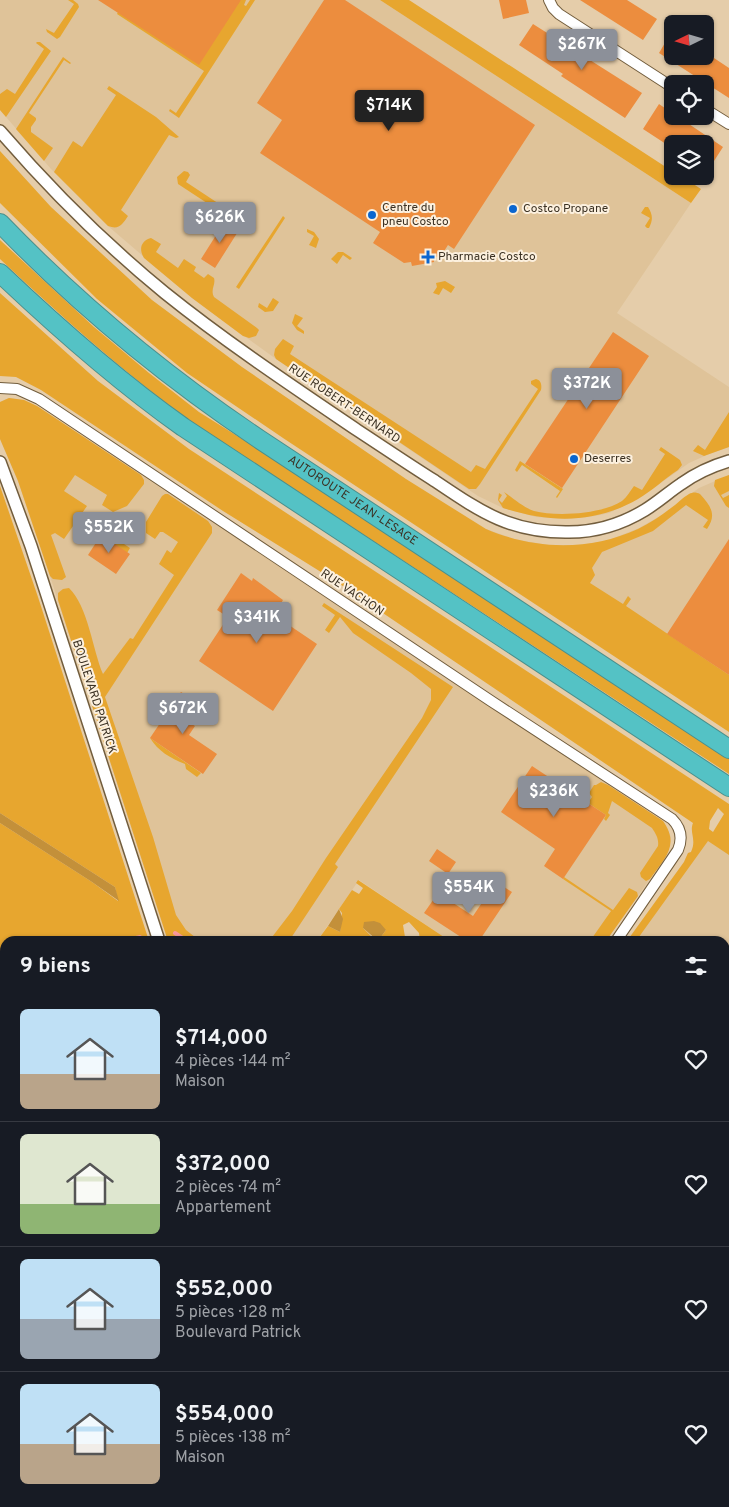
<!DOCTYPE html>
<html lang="fr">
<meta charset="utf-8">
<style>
body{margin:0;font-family:Overpass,sans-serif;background:#20242c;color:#f1f3f6;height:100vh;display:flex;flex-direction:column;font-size:19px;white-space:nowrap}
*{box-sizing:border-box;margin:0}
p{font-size:16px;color:#9ea1a6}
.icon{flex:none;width:28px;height:28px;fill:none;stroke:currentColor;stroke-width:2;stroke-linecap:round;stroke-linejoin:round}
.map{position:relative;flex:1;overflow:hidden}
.side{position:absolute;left:0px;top:936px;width:730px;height:571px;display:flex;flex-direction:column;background:#171b24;border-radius:15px 15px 0 0;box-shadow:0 1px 4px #0004}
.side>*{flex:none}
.needle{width:32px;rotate:265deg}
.tools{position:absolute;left:664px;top:15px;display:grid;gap:10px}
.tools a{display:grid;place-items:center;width:50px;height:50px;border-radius:8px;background:#171b24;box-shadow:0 1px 4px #0004;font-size:25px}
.price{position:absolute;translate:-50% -42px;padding:0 11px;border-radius:5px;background:#8c9099;color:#fff;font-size:16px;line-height:32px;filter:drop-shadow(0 1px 2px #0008)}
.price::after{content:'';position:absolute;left:50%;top:30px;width:15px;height:11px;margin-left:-8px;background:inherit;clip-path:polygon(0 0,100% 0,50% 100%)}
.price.active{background:#222;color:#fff}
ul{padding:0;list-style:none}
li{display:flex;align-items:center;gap:15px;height:125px;padding:0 20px}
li+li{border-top:1px solid #363941}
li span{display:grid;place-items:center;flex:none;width:140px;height:100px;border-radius:8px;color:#555}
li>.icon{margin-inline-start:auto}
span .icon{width:60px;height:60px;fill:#fffc;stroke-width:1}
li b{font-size:21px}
h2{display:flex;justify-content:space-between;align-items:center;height:60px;padding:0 20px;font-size:21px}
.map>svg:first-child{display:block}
.built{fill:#dfc399}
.green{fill:#e7a62f;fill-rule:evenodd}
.forest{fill:#c3903a}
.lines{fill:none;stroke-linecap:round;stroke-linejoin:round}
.stream{stroke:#fb999d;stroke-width:4}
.building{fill:#ec8d3e}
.minor-casing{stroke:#725d3d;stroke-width:12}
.tertiary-casing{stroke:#725d3d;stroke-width:14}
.motorway-casing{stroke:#4b8f8c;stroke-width:20}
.minor{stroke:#fff;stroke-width:10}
.tertiary{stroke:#fff;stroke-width:11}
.motorway{stroke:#54c2c5;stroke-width:18}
.poi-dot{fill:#0b66cf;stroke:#fcf0de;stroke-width:2}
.labels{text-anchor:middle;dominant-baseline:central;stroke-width:4;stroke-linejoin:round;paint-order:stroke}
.poi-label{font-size:12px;fill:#3b3123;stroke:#fcf0de;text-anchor:start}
.street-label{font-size:12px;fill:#3b3123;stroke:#fcf0de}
</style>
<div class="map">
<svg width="729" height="1507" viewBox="0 0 729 1507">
<rect width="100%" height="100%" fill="#e5cdaa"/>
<path class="built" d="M0,0H380L691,203L617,313L729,387V447L709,454L689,463L638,499L609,513L595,516L568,519L536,517L503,508L478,496L276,359L192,298L108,226L51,169L0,110Z
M9,398L24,400L37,406L663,821L671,837L670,846L666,856L606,941H450L359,880L317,941H168L50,576L18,481L0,439V402Z
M729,475V694L483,532L486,529L514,539L548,545H579L594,543L609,540L639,528L660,516L699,488Z
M709,830L729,842V1297L725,1294V941H627L684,862L688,853L691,852L695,843Z"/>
<path class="green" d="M68,0H73L78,4L79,7L60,37L57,39L47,32L46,29L54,33L74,4Z
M241,0H246L244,5L246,6L250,0H255L179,118L169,111L170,109L176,113L204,71L117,14L118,12Z
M380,0H409L672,171V176H681L701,189L691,203Z
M37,42H40L51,51L6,117L0,110V94L7,89L15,94L44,49L36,43Z
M63,57L71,63L70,64L64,60L29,113L36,118V120L31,127V132L53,148L44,161L16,129Z
M109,86L156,117L179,137L176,138L169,135L121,210L128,216C122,225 119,230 108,226L54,172L73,141L82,147L116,95L107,89Z
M0,151L51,207L152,300L242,367L406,479L486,529C535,550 590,551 638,529C650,523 661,516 671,508C677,504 682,498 689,494C693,492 696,492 700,494C711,506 717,515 707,529L703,527L708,520L686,505L653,531L602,552L592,568L595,575L590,583L623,604L628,596L631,599L626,606L729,675V732L283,438L187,373L97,299L0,203Z
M184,171L188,172L190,175L186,182L248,223L245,228L178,184L177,177Z
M645,207H648C653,215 653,220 649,228H647L645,226L650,218L641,213Z
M283,216L285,218L239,289L236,287Z
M307,229L314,232L319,239L316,248L309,245L314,236L307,232Z
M151,238L161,244L156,252L178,268L184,259L196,267L194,271L204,278L208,274L214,278C216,285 210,289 214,297L257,328L259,330L256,336L249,338L243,336L192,298L144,258C139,250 140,241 151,238Z
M0,240L94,327L149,373L199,412L277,461L729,759V774L193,423C124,373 62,317 0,259Z
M338,252H343L352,258L350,260L343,255L337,264L331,259Z
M445,281L455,287L451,293L443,288L439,295L433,293L437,287L436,283Z
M0,293L98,381L189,449L729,804V855L708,841L636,941H627L684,862L688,853L691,852C697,839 689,833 693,823L337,582L223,511L41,390L16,377L0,376ZM718,808L724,814L713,832L709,829L710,821Z
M273,298L279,302L273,311L265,312L258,307L259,303L267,308Z
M295,314L303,318L297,326L304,331V334L297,330L292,323Z
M283,339L294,346L290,354L471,472L476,465L485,469L538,389L531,384V381L536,379C541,380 542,385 541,390L480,484L476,489H469L276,359L274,355L275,349Z
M9,398L24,400L37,406L141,475L144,480V484L127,506L113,512L102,505L107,495L75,475L64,491L87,506L64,539L55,533L51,535L66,577L62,580L53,579L50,576L18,481L0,439V402Z
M729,412V447L704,456L693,451L698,445L705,450Z
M661,447L680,460L682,465L678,470C664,479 652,491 638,499C595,524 549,523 503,508L498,500L499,493L502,495L499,500L502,503L507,496L504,492C513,498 524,508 534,511C557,517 602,514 622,501C627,497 630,491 634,486L642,490L665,454L659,450Z
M520,461L563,489L557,498L556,497L560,491L522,465L517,472L515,470Z
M729,475V491L721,495L723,498L729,495V508L726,506L714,486L715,480Z
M0,486L38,597L149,941H125L117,938L92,941H5V948H0V823L92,882L118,901L115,887L0,813Z
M165,494H168L208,521L212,527V533L105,697L153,837L176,915L186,930L200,941H179L176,939V941H168L58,600V593L63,589L69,588C88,606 93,651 103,674L130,638L133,639L174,575L159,564L167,550L171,553L178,542L163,532H160L155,539L146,533V522L162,496Z
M115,538L130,548L127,553L112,543Z
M324,603L453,687L335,864L338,867L289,941H269L292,911L326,858L422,718L431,700V689L411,673L353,633L340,617L329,633L325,630L335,615L322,606Z
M150,738L201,773L197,777L186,769L185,764C170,758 158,751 150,738Z
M601,782L608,785L663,821C680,845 665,858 650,879L646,881L641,877L640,873L658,846C659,839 656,834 652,828L612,801L608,813L610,815L606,821L604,819L606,815L588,803L592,797L589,793L594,785H596Z
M564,877L613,910L629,888L637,892L638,896L606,941H590L611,911L563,879Z
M358,880L450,941H420L419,933L409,922L403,925L405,937L409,941H378L386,930L363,928L376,941H317L328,926L340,932L342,913L339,909L352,890L359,894L363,888L356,883Z
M5,1139V1176C0,1166 0,1150 5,1139Z
M0,1190L5,1194V1359L0,1356Z
M0,1367L5,1371V1391L0,1394Z
M108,1503H138V1507H111Z
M193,1503H234L235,1507H193Z"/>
<path class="forest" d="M0,813L115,887L119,901L92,882L0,823Z
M339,909L343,919L340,932L328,926Z
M374,921L380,923L386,930L378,941L363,928L364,922Z
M0,948H5V1139L0,1149Z
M5,1391V1502H107L111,1507H0V1394Z
M138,1503H193V1507H138Z"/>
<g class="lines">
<path class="stream" d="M175,933L187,941
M124,941L140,937
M0,958L5,957"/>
</g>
<path class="building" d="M98,0H241L199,65Z
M324,0H345L535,125L454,249L448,245L441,256L434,257V262L412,266L411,262L404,263L373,243L380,232L260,153L282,120L257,103Z
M499,0H526L529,13L503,19Z
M580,0H627L657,19L643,40Z
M533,24L642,93L625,118L561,76L563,74L519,45Z
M672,31V56H711L729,68V98L659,53Z
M659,104L672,113V116H677L723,147L705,175V144H671L669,146L643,129Z
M225,221L239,230L215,268L201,259Z
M613,332L649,356L562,488L525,464Z
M101,535L130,554L116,574L88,555Z
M729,539V675L667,634Z
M241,573L252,581L253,578L283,600L274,615L317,644L273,711L199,661L228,617L217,610Z
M181,692L201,705L190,723L195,726L189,735L217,754L203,774L150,738Z
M532,766L606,815L563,879L544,866L555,849L501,812Z
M437,849L456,862L448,874L429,861Z
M496,882L512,892L479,941H467L424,913L438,893L473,916Z"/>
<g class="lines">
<defs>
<path id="minor" d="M549,0L553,8L559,14L672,87
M705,109L729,124
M0,388L17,389L39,399L491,701L672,819C681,828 683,838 678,850L616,941
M725,1378L729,1380
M425,1502L432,1507
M660,1502L667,1507
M387,1507L400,1502"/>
<path id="tertiary" d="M0,131C50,189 105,244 165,293C226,342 292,386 357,430C383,447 408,464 435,481C481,512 511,533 569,532C596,532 622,524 645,510C658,502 669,492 681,484C695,474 712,466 729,461
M0,462L31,546L159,941
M342,1502L344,1507"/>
<g id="motorway">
<path id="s1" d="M0,223C79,305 165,376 259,439L729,749"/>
<path d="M0,273C58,328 118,381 183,427L729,787"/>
</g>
</defs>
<use href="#minor" class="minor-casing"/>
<use href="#tertiary" class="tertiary-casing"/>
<use href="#motorway" class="motorway-casing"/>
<use href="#minor" class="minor"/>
<use href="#tertiary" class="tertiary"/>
<use href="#motorway" class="motorway"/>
</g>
<g class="poi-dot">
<circle cx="513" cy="209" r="5"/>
<circle cx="372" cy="215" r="5"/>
<path d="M425.5 249.5h5v5h5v5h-5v5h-5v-5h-5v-5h5z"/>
<circle cx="574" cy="459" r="5"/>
</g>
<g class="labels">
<g class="poi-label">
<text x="382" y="208">Centre du<tspan x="382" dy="14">pneu Costco</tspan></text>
<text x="523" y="209">Costco Propane</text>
<text x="438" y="257">Pharmacie Costco</text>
<text x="584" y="459">Deserres</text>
</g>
<g class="street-label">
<text transform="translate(344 404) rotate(34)">RUE ROBERT-BERNARD</text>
<text stroke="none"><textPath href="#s1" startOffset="450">AUTOROUTE JEAN-LESAGE</textPath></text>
<text transform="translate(352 593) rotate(34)">RUE VACHON</text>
<text transform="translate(94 697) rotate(72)">BOULEVARD PATRICK</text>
</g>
</g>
</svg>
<div class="tools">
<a><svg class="needle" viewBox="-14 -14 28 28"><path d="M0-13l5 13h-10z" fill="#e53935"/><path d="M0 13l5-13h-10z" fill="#9ea1a6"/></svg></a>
<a><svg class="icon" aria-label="locate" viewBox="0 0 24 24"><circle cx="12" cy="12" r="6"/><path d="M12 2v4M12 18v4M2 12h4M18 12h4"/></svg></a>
<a><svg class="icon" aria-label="layers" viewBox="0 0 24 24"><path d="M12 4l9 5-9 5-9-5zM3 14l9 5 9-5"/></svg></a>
</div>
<b class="price" style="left:582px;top:71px">$267K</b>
<b class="price active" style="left:389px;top:132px">$714K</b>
<b class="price" style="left:220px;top:244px">$626K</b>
<b class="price" style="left:587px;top:410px">$372K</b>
<b class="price" style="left:109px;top:554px">$552K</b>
<b class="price" style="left:257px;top:644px">$341K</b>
<b class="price" style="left:183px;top:735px">$672K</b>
<b class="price" style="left:554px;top:818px">$236K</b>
<b class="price" style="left:469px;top:914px">$554K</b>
<section class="side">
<h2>9 biens<svg class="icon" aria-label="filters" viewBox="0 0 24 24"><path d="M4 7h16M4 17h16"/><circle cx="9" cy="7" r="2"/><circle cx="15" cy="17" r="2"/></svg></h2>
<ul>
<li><span style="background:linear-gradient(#bfe0f5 65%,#b9a48a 0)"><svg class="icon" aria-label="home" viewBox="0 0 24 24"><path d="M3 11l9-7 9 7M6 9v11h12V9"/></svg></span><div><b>$714,000</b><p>4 pièces · 144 m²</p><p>Maison</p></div><svg class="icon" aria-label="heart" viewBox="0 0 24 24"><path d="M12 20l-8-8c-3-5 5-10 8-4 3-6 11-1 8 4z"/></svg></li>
<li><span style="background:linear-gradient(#dfe7d0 70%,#8fb573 0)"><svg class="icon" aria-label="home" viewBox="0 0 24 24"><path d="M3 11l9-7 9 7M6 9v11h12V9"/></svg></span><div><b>$372,000</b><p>2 pièces · 74 m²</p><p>Appartement</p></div><svg class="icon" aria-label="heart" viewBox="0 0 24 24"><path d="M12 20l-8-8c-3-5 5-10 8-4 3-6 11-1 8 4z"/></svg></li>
<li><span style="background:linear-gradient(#bfe0f5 60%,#9aa5b1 0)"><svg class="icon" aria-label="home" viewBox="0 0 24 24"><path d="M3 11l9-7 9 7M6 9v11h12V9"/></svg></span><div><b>$552,000</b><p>5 pièces · 128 m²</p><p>Boulevard Patrick</p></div><svg class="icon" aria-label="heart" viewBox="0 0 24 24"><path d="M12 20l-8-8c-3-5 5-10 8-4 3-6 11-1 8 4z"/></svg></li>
<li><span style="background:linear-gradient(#bfe0f5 60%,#b9a48a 0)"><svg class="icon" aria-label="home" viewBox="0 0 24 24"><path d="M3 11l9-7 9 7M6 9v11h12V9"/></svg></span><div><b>$554,000</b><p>5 pièces · 138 m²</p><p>Maison</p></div><svg class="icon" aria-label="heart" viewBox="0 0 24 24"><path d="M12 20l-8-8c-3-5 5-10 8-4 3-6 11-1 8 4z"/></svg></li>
</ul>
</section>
</div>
